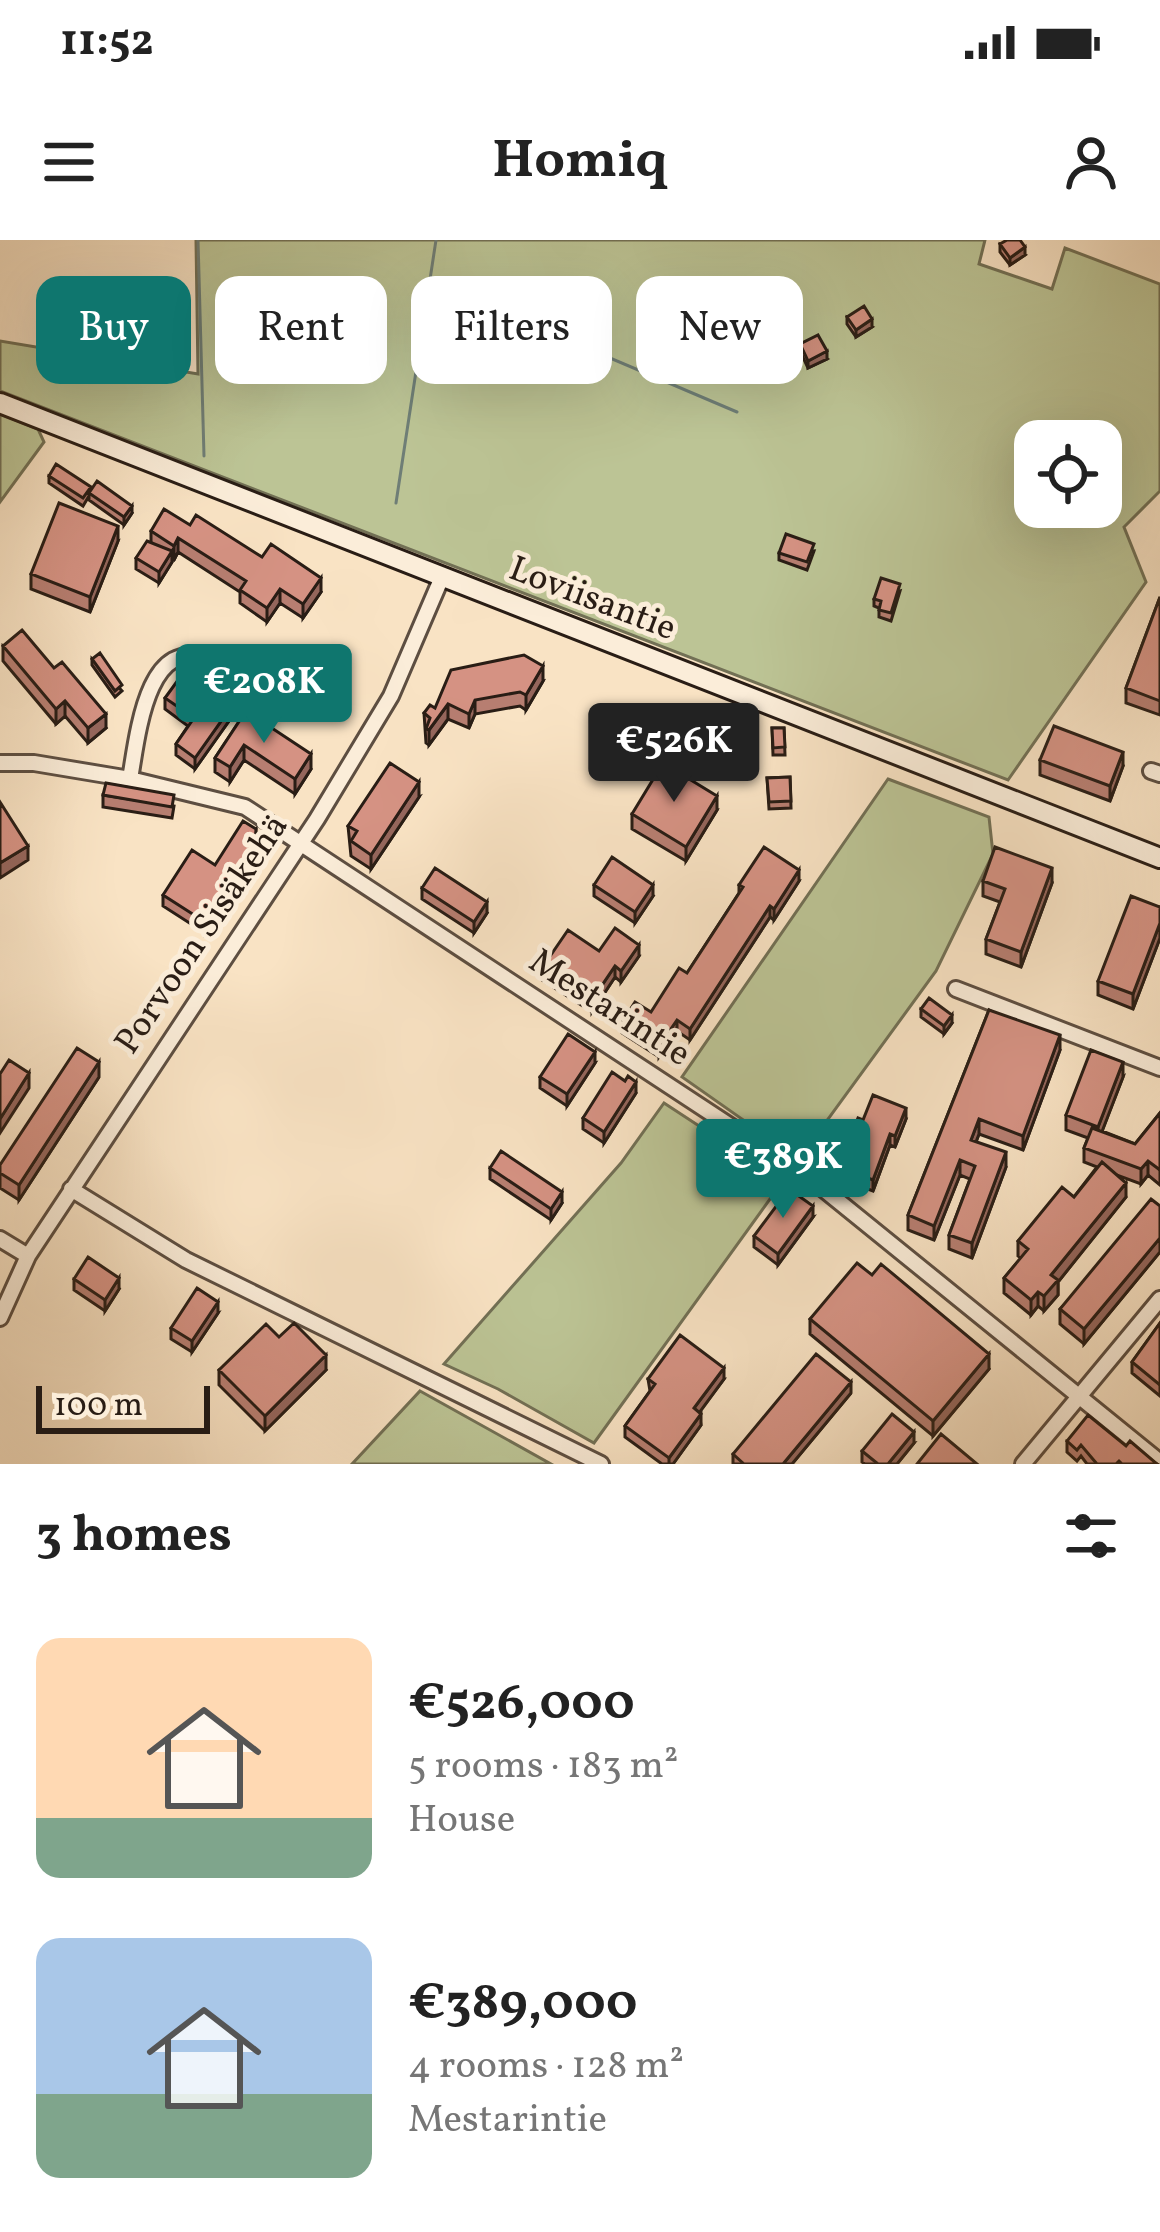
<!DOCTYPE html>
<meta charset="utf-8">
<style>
body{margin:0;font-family:Vollkorn,serif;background:#f6f6f6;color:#222;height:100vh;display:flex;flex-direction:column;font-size:45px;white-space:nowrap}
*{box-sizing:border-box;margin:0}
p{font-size:39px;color:#767676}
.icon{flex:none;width:66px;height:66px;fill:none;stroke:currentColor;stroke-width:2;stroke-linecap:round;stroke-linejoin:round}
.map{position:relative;height:1224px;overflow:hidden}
.side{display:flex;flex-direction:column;background:#fff;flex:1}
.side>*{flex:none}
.banner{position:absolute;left:36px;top:36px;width:1089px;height:108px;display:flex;gap:24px}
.tools{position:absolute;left:1014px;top:180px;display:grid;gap:24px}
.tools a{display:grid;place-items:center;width:108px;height:108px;border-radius:24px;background:#fff;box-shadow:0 12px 48px #0002;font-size:60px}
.scale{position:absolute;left:36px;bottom:30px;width:174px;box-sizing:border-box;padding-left:12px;border:6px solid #291d15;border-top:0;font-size:33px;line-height:42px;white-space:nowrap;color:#291d15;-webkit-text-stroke:9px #fbedd9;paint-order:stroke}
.price{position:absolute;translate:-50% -102px;padding:0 27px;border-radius:12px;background:#0f766e;color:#fff;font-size:39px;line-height:78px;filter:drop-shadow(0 3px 6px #0008)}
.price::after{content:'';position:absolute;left:50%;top:72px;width:36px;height:27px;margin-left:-18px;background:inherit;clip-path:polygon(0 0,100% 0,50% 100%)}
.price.current{background:#222;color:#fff}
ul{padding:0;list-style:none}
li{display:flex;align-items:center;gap:36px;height:300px;padding:0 36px}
li span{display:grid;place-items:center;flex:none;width:336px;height:240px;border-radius:24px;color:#555}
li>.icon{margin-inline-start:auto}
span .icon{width:144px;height:144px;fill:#fffc;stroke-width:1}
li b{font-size:51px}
h2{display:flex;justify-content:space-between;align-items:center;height:144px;padding:0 36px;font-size:51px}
.pill{padding:0 42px;border-radius:24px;background:#fff;box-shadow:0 12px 48px #0002;font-size:42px;line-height:108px}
.pill.current{background:#0f766e;color:#fff}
.status{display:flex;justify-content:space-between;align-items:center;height:84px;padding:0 60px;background:#fff;direction:ltr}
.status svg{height:33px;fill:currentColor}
header{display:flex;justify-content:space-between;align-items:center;height:156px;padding:0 36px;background:#fff;font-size:54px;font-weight:700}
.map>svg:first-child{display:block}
.green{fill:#bcc495;stroke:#727055;stroke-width:3;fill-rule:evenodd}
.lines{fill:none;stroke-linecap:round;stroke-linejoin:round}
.stream{stroke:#6f7e76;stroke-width:3}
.street-casing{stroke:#5d4e41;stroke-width:20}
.secondary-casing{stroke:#291d15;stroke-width:24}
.street{stroke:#fbedd9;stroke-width:14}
.secondary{stroke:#fbedd9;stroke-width:18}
.wall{fill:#b77e71;stroke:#291d15;stroke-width:3}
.shaded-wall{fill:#95665c;stroke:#291d15;stroke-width:3}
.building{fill:#d59283;stroke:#291d15;stroke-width:3}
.labels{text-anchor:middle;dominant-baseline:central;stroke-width:10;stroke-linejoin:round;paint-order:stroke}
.street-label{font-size:36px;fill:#291d15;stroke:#fbedd9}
</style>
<div class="status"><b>11:52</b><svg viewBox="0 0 49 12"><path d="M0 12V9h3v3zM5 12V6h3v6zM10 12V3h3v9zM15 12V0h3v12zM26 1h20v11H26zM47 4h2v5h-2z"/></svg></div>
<header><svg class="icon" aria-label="menu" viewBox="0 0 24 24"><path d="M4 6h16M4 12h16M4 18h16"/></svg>Homiq<svg class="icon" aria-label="person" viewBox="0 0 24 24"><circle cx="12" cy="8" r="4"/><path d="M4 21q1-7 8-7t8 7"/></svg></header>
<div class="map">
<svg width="1160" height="1224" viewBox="0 0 1160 1224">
<rect width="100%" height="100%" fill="#f9e3c4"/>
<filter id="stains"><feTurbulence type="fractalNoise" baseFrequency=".00167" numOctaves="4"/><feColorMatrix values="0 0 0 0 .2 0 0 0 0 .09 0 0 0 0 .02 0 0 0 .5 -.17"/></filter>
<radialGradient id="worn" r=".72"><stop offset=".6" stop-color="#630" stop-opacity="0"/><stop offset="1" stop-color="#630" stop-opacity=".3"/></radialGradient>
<path class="green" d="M196,0H985L979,24L1052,49L1065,8L1160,44V251L1124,287L1146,342L1008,540L0,151V101L198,134ZM1035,201H1101V267H1035Z
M0,174L38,189L44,202L0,262Z
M888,539L989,577L993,614L936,731L799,919L682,837Z
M664,863L783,941L594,1203L498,1149L444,1124L621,923Z
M420,1151L551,1224H352Z"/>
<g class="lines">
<path class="stream" d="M198,0L204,216
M431,42L737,172
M396,263L436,0"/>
<defs>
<path id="street" d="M0,523H34L130,539L245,567L811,939L1160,1222
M1151,531L1160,534
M130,539C137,500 146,394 207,420C222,426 234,439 246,448
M956,749L1160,828
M71,949L186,1020L601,1224
M0,999L28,1016
M0,1078L28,1016L317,579L391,456L442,337
M1023,1224L1160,1059"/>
<path id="secondary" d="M0,163L1160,618"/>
</defs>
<use href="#street" class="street-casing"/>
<use href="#secondary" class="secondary-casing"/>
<use href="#street" class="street"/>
<use href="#secondary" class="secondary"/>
</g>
<path class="wall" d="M1000,4L1025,15L1010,25L1000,12Z
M847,77L872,87L856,97L847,84Z
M800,104L827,119L808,128L800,111Z
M49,236L91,251L132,273L124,285L89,260V256L83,266L49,243Z
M190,285L262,317L321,352L303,378L280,363L267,382L240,363V352L178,312L174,320L172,319V322L159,343L136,329V318L151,303V291Z
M118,301L90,372L31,349V334Z
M814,311L807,330L779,320V313Z
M900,351L891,381L879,377V368L874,366V359Z
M1160,357V475L1126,463V448Z
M3,406L106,488L88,503L65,476L56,484L3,421Z
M92,419L122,451L115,457L92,425Z
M209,439L236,471L195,529L176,515V504L188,486L165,469V458Z
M543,441L526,470L520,466L475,474L469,488L448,479L429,505L426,503L424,473L435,468Z
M246,471L311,529L295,554L244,520L230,542L215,532V518Z
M772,488H784L785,515H773Z
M1040,520L1123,526L1110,561L1040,535Z
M790,537L791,568L769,569L767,538Z
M103,555L174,566L172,578L103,567Z
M419,557L371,629L351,616L348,586Z
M717,570L686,621L632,589V574Z
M256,589L255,614L205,693L163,666V655L215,625Z
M799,641L774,680L770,677L690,800L677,791L659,817L622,793V782L651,772L687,733L739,653V645Z
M983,641L1052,643L1021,727L986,714V699L1000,662L983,656Z
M594,645L653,656L635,683L594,656Z
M422,648L487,673L474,693L422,659Z
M1160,667V698L1133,769L1098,755V741Z
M599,711L639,716L621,742L615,737L592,772L542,740V728Z
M921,769L952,783L944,794L921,777Z
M989,770L1060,810L1023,910L979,894L976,902L1006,927L972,1018L949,1009V995L970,939L960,935L934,1000L908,990V975Z
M595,823L567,866L540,848V837Z
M99,837L19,960L0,948V925Z
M1123,837L1102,891L1135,904L1160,873V945L1148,935L1141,944L1117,935L1126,957L1058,1042V1055L1044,1071L1038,1066L1031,1075L1004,1053V1038L1021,1018L1018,1016V1001L1074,957L1097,927L1084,922V908L1088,898L1066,890V875Z
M625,841L636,853L604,903L583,889V878Z
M906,879L895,907L890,905L873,951L839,938V927L863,880Z
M490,928L562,963L551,980L490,939Z
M1160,966V1012L1084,1104L1060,1084V1069Z
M813,977L778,1025L754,1007V996Z
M872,1035L989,1129L933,1196L810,1094V1079Z
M74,1039L119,1049L105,1071L74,1050Z
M218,1073L192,1112L171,1099V1088Z
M1160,1083V1156L1132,1133V1122Z
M279,1097L326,1130L265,1191L219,1145V1130Z
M648,1139H724L699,1172L701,1185L673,1224H662L625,1197V1186L650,1151Z
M851,1153L792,1224H733V1214Z
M1067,1201L1126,1206L1157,1224H1087L1081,1216L1077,1221L1067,1212Z
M914,1203L897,1224H865L862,1222V1211Z"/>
<path class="shaded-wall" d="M1025,7V15L1010,25V18Z
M872,79V87L856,97V90Z
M827,111V119L808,128V121Z
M132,266V273L124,285V277Z
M118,286V301L90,372V357Z
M178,298V312L174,320V306Z
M172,311V322L159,343V332Z
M321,338V352L303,378V364Z
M280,349V363L267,382V368Z
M543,426V441L526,470V455Z
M236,460V471L195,529V518Z
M475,460V474L469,488V474Z
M65,461V476L56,484V469Z
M448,464V479L429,505V490Z
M106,474V488L88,503V488Z
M244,505V520L230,542V527Z
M1123,512V526L1110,561V546Z
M311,514V529L295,554V539Z
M419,542V557L371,629V615Z
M717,556V570L686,621V607Z
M255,603V614L205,693V682Z
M28,606V620L0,638V623Z
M1052,628V643L1021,727V712Z
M799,630V641L774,680V669Z
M653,645V656L635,683V672Z
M487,662V673L474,693V682Z
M770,666V677L690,800V789Z
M1160,683V698L1133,769V754Z
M639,705V716L621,742V731Z
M615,726V737L592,772V760Z
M952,775V783L944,794V786Z
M677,780V791L659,817V806Z
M1060,795V810L1023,910V896Z
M595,812V823L567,866V854Z
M99,822V837L19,960V945Z
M1123,822V837L1098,902V887Z
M29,833V848L0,893V879Z
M636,842V853L604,903V892Z
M906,868V879L895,907V896Z
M979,879V894L971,915V900Z
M890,894V905L873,951V940Z
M1006,912V927L972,1018V1003Z
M960,920V935L934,1000V986Z
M1148,921V935L1141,944V929Z
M1126,943V957L1058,1042V1055L1044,1071V1056L1051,1035Z
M562,952V963L551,980V969Z
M813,966V977L778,1025V1014Z
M1160,998V1012L1084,1104V1089Z
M119,1038V1049L105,1071V1060Z
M1038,1052V1066L1031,1075V1060Z
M218,1062V1073L192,1112V1101Z
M989,1114V1129L933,1196V1181Z
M326,1115V1130L265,1191V1176Z
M724,1128V1139L694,1180V1168Z
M851,1142V1153L792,1224H783Z
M701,1174V1185L673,1224H669V1218Z
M914,1192V1203L897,1224H888Z"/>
<path class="building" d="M1007,0H1020L1025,7L1010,18L1000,4Z
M864,66L872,79L856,90L847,77Z
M818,95L827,111L808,121L800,104Z
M56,224L91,247L83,258L49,236Z
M97,241L132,266L124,277L89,253Z
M59,263L118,286L90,357L31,334Z
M164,269L190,285L196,275L262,317L271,304L321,338L303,364L280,349L267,368L240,350L246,341L178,298L174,306L151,291Z
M786,294L814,304L807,322L779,313Z
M147,301L172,311L159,332L136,318Z
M881,338L900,344L891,373L879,370L881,361L874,359Z
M1160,357V461L1126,448Z
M22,390L54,428L62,422L106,474L88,488L65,461L56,469L3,406Z
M100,413L122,445L115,451L92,419Z
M524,415L543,426L526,455L520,452L475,460L469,474L448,464L429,490L426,489L430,478L424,473L430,465L435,468L451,430Z
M194,418L209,428L203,437L236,460L195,518L176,504L194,478L165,458Z
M246,471L311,514L295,539L244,505L230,527L215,518Z
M1054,486L1123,512L1110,546L1040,520Z
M772,488H784L785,507L773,508Z
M390,523L419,542L371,615L351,601L357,591L348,586Z
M663,523L717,556L686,607L632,574Z
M790,537L791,561L769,562L767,538Z
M106,543L174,555L172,567L103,555Z
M0,562L28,606L0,623Z
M243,581L256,589L255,603L205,682L163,655L192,610L215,625Z
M764,607L799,630L774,669L770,666L690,789L677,780L659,806L622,782L635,762L651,772L679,728L687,733L743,647L739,645Z
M995,607L1052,628L1021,712L986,699L1005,649L983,641Z
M612,617L653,645L635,672L594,645Z
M435,628L487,662L474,682L422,648Z
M1131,656L1160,667V683L1133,754L1098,741Z
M615,688L639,705L621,731L615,726L592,760L542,728L568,690L599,711Z
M929,758L952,775L944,786L921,769Z
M989,770L1060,795L1023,896L979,879L971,900L1006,912L972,1003L949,995L975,926L960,920L934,986L908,975Z
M568,794L595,812L567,854L540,837Z
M77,808L99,822L19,945L0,933V925Z
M1091,810L1123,822L1098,887L1066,875Z
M9,820L29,833L0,879V834Z
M612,832L625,841L628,836L636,842L604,892L583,878Z
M873,855L906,868L895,896L890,894L873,940L839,927L858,878L863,880Z
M1160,873V930L1148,921L1141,929L1084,908L1092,888L1135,904Z
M501,911L562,952L551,969L490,928Z
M1102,922L1126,943L1051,1035L1058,1040L1044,1056L1038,1052L1031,1060L1004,1038L1028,1009L1018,1001L1062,947L1074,957Z
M789,949L813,966L778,1014L754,996Z
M1151,959L1160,966V998L1084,1089L1060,1069Z
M88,1017L119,1038L105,1060L74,1039Z
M857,1023L872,1035L881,1024L989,1114L933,1181L810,1079Z
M197,1048L218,1062L192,1101L171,1088Z
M294,1083L326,1115L265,1176L219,1130L266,1084L279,1097Z
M1160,1083V1145L1132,1122Z
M680,1095L724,1128L694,1168L701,1174L669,1218L625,1186L655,1144L648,1139Z
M816,1114L851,1142L783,1224H744L733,1214Z
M892,1174L914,1192L888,1224H878L862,1211Z
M1088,1175L1126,1206L1130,1201L1157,1224H1122L1119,1221L1116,1224H1097L1081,1205L1077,1210L1067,1201Z
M941,1194L977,1224H917Z"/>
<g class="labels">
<g class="street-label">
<text transform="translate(592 360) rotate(21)">Loviisantie</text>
<text transform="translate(203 695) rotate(-56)">Porvoon Sisäkehä</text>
<text transform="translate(609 769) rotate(33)">Mestarintie</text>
</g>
</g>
<rect width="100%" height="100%" filter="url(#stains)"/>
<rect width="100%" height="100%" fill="url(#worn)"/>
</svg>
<div class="tools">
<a><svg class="icon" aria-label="locate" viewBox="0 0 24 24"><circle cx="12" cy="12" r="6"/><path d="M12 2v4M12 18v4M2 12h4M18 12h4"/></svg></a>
</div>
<div class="scale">100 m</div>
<b class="price" style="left:264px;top:506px">€208K</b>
<b class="price current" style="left:674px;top:565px">€526K</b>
<b class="price" style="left:783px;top:981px">€389K</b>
<div class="banner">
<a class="pill current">Buy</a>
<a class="pill">Rent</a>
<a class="pill">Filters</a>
<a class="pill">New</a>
</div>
</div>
<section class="side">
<h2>3 homes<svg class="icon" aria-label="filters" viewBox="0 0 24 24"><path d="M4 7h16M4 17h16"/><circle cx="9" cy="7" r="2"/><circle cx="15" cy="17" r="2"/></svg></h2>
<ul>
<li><span style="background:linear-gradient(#ffd9b3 75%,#7fa58c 0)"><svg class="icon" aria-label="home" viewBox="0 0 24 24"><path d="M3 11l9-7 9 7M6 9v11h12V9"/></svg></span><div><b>€526,000</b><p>5 rooms · 183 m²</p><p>House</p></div></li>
<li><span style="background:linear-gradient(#a9c7e8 65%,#7fa58c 0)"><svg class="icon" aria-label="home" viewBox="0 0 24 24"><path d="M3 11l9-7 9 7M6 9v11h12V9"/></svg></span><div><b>€389,000</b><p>4 rooms · 128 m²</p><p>Mestarintie</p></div></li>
</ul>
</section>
